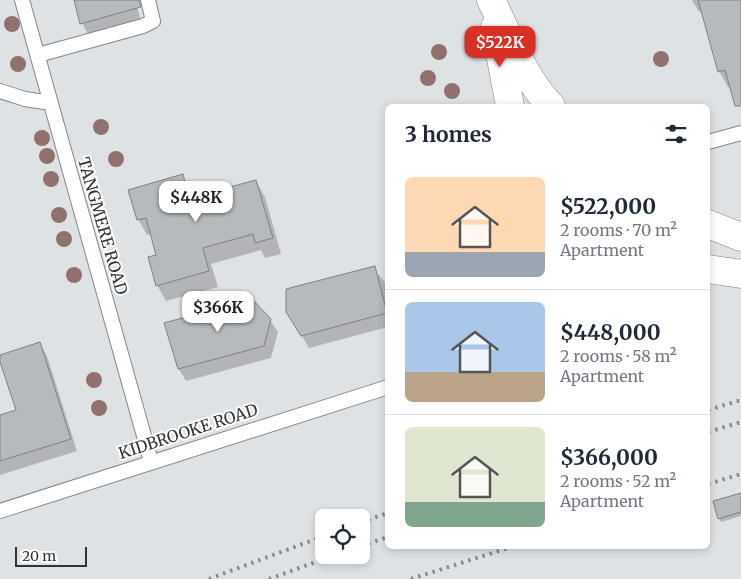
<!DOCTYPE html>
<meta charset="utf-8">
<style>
body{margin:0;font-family:Merriweather,serif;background:#f6f6f7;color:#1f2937;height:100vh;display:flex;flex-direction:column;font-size:19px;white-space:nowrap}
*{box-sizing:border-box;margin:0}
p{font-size:16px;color:#747a83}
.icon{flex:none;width:28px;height:28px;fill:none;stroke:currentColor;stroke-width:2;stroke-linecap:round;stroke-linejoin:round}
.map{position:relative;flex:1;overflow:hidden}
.details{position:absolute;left:385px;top:104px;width:325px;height:445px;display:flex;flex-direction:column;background:#fff;border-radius:8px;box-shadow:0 2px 8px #0003}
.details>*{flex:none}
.fabs{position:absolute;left:315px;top:509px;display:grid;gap:10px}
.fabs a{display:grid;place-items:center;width:55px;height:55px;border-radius:8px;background:#fff;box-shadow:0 2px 8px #0003;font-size:25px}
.scale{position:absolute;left:15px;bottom:12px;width:72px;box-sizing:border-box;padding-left:5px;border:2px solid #323334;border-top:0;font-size:14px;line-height:18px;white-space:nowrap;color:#323334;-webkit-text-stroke:4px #fff;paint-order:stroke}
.price{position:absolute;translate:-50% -42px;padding:0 11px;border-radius:10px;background:#fff;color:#222;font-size:16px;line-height:32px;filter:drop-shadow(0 1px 2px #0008)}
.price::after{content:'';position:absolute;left:50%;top:30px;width:15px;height:11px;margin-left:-8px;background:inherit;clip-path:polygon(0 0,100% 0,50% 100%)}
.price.on{background:#d93025;color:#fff}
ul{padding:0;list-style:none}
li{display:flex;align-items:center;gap:15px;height:125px;padding:0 20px}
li+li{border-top:1px solid #e0e1e3}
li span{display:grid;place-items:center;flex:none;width:140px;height:100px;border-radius:8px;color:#555}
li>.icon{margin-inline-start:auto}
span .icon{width:60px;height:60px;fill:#fffc;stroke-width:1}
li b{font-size:21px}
h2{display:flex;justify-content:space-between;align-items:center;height:60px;padding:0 20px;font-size:21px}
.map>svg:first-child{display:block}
.shadow{fill:#0003}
.building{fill:#b7babc;stroke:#7e8184}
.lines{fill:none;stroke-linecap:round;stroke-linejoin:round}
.service-casing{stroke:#848789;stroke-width:16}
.minor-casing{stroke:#848789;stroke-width:29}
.service{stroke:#fff;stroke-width:14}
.minor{stroke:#fff;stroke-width:28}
.rail{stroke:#888a8c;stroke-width:4;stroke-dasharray:2.5 5;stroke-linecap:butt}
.tree{fill:#91716d}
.labels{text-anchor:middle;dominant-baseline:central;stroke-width:4;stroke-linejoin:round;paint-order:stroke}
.street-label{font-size:16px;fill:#323334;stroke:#fff}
</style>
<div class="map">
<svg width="741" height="579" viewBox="0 0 741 579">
<rect width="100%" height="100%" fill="#dfe2e5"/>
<path class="shadow" d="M75,0H135L141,21L89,36L82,23Z
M692,0H741V97L732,86L728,87L719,71L702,11L699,12Z
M182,176L193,198L256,181L265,197L281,254L265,258L261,250L211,264L218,287L166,301L157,285L158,256L152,234L147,235L138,219Z
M373,268L388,286V327L309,348L288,312Z
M270,320L278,332L271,358L186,381L179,369L165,323Z
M40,344L47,356L77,451L0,475V416L17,411L0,356Z
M741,495V516L721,522L719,518Z"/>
<path class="building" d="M74,0H139L141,7L80,24Z
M698,0H741V106H735L725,70L718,72Z
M183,174L189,198L256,180L273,238L255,243L253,234L203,248L209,271L156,286L148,257L156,255L146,218L137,220L128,190Z
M375,266L387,313L301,336L286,312V289Z
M252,299L271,319L264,346L178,369L164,323Z
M40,342L71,439L0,461V415L16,410L0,362V355Z
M741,493V512L718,519L713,501Z"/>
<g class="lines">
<defs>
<path id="service" d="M22,0L151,461
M38,55L143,26L153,21L148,0
M0,91L25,99L51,103
M708,142L741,133
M0,511L388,387"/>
<path id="minor" d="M491,0C509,36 523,77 551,106
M495,27L510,106
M708,224L741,237
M708,269L741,274"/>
</defs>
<use href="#service" class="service-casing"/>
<use href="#minor" class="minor-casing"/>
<use href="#service" class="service"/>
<use href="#minor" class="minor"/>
<path class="rail" d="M708,410L741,400
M708,432L741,422
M708,484L741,474
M361,522L388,513
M361,546L388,537
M209,579L324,536
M269,579L335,555
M411,579L514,546"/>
</g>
<g class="tree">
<circle cx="12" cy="24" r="8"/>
<circle cx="439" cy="52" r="8"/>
<circle cx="661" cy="59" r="8"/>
<circle cx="18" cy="64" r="8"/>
<circle cx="428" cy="78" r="8"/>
<circle cx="452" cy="91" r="8"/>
<circle cx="101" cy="127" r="8"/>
<circle cx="42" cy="138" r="8"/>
<circle cx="47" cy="156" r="8"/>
<circle cx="116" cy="159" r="8"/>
<circle cx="51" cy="179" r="8"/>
<circle cx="59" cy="215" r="8"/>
<circle cx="64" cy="239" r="8"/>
<circle cx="74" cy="275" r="8"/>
<circle cx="94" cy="380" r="8"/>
<circle cx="99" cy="408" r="8"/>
</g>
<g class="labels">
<g class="street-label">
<text transform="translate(103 226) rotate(74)">TANGMERE ROAD</text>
<text transform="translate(188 431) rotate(-18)">KIDBROOKE ROAD</text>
</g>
</g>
</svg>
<div class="fabs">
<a><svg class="icon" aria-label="locate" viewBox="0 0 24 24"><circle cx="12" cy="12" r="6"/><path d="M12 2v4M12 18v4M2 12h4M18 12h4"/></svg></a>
</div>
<div class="scale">20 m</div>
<b class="price on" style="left:500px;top:68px">$522K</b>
<b class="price" style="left:196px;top:223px">$448K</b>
<b class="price" style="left:218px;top:333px">$366K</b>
<section class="details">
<h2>3 homes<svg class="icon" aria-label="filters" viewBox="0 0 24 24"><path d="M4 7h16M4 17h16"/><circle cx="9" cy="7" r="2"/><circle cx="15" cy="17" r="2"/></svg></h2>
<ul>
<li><span style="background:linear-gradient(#ffd9b3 75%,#9aa5b1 0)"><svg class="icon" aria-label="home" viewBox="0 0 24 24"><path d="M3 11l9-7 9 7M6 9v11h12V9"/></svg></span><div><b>$522,000</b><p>2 rooms · 70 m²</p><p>Apartment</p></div></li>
<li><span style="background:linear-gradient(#a9c7e8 70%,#b9a48a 0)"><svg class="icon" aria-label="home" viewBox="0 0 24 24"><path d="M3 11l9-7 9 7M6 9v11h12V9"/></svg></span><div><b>$448,000</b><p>2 rooms · 58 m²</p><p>Apartment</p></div></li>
<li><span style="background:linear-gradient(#dfe7d0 75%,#7fa58c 0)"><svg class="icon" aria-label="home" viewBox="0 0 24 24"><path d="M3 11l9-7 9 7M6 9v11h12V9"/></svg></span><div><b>$366,000</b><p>2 rooms · 52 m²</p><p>Apartment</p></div></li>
</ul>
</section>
</div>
